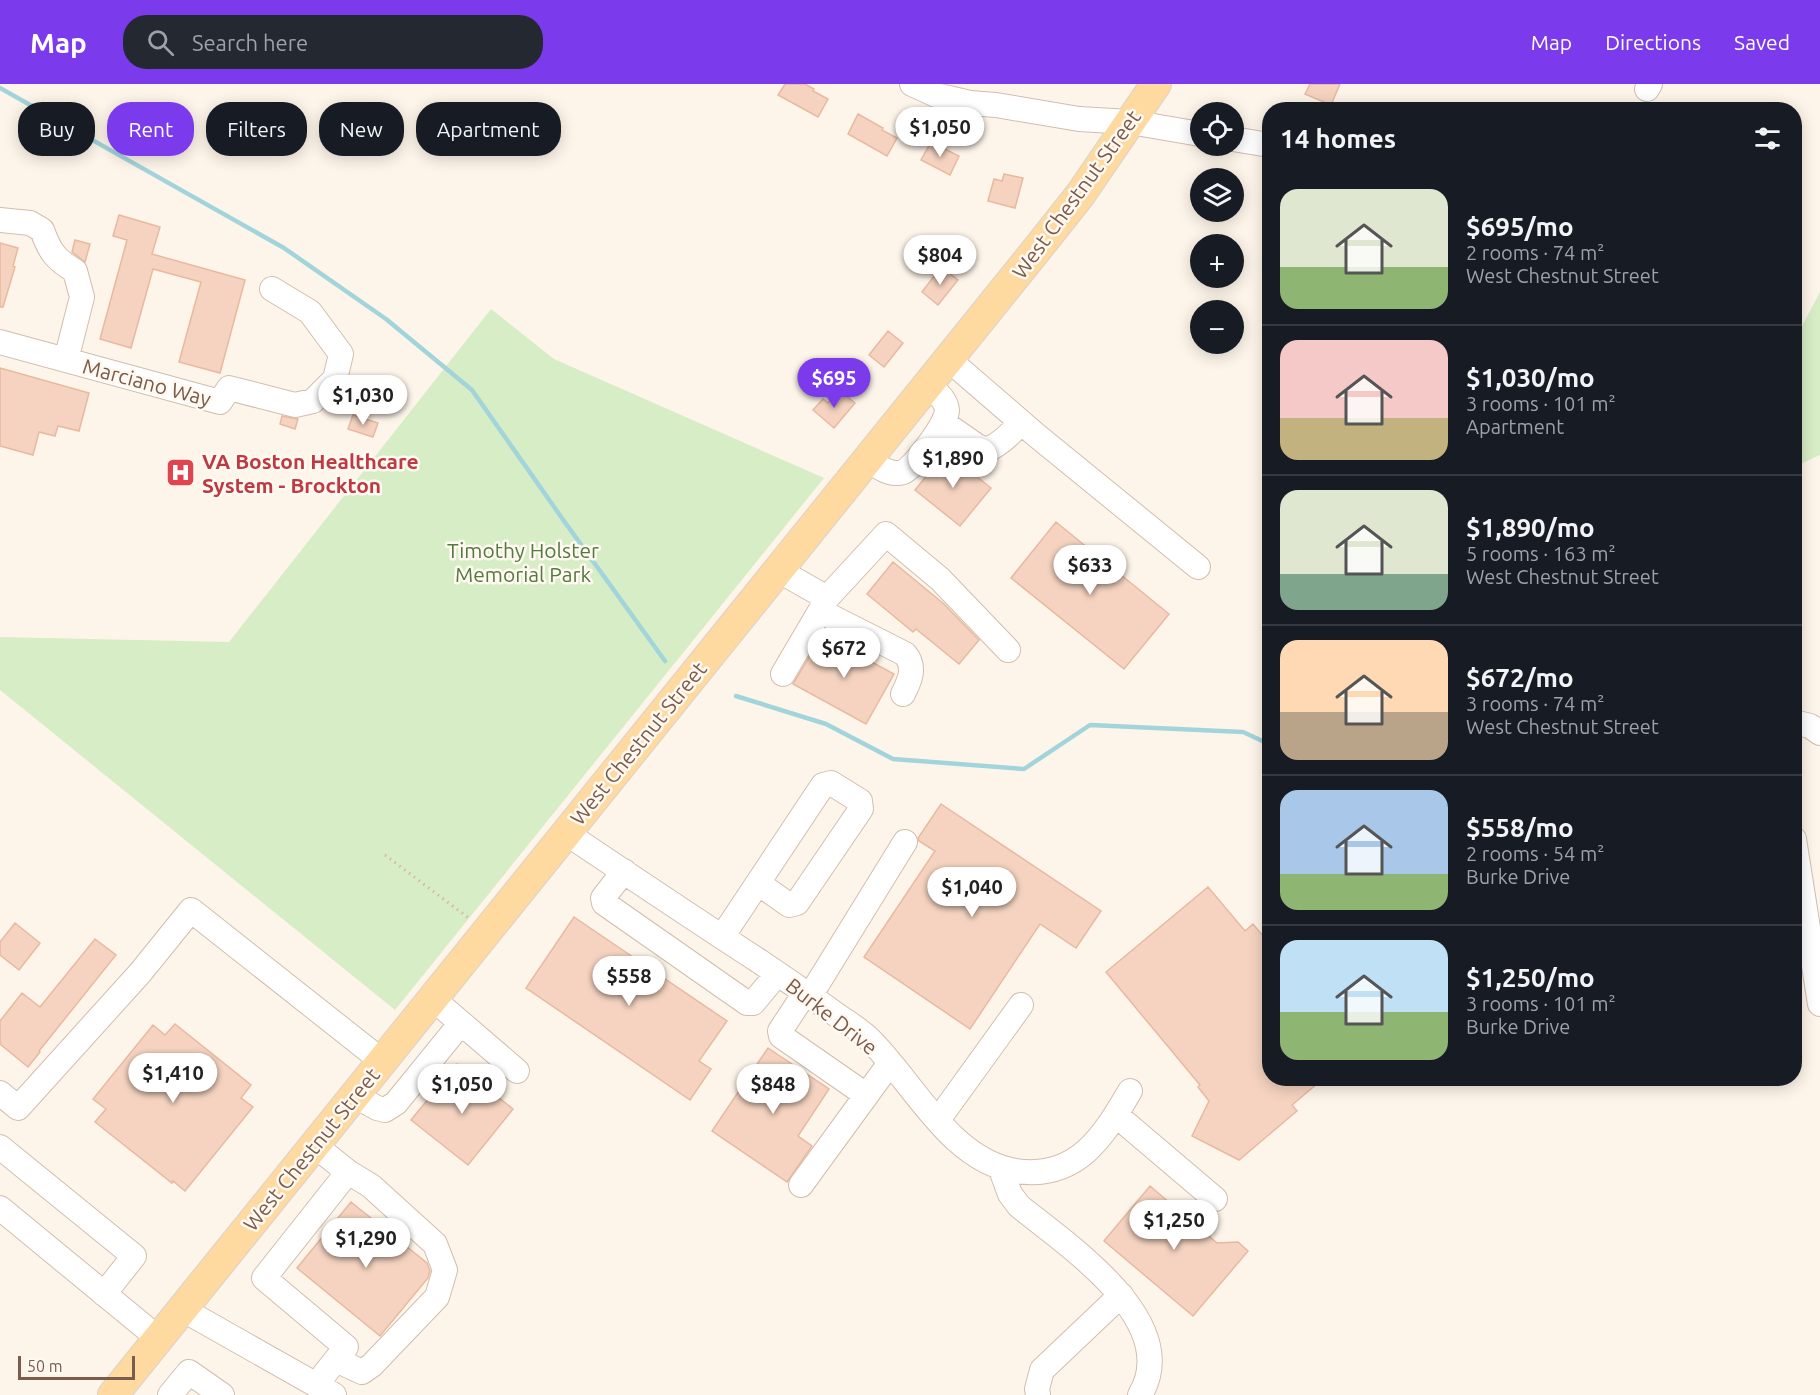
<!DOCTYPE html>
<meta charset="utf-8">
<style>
body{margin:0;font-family:Ubuntu,sans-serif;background:#242831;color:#f1f3f6;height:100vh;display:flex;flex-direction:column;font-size:22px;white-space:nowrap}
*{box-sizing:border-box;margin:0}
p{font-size:20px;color:#9ea1a6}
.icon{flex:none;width:33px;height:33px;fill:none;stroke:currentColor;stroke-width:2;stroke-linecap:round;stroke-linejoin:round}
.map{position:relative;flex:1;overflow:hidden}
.sheet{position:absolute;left:1262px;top:18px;width:540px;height:984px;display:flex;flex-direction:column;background:#171b24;border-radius:24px;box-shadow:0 3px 15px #0003}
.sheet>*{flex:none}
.top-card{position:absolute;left:18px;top:18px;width:570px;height:54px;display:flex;gap:12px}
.tools{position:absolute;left:1190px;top:18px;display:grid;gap:12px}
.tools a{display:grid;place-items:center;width:54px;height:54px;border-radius:50%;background:#171b24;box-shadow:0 3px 15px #0003;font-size:30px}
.scale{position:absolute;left:18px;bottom:15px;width:117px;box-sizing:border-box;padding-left:6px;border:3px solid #7b5b4b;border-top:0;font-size:16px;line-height:21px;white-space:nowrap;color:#7b5b4b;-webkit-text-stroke:4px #fff9f1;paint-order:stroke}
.price{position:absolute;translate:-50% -51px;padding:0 14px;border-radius:21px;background:#fff;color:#222;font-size:20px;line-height:39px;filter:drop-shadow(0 2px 3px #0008)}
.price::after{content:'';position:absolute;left:50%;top:36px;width:18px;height:14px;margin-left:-9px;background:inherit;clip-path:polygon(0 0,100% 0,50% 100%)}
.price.on{background:#7c3aed;color:#fff}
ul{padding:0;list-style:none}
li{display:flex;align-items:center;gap:18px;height:150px;padding:0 18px}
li+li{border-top:2px solid #363941}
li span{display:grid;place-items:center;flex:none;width:168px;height:120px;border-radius:18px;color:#555}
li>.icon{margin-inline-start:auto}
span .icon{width:72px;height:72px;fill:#fffc;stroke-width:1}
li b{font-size:26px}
h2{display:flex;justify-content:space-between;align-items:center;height:72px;padding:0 18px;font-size:26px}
.tag{padding:0 21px;border-radius:24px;background:#171b24;box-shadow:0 3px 15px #0003;font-size:21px;line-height:54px}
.tag.on{background:#7c3aed;color:#fff}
header{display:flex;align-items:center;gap:36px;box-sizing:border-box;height:84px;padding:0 30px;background:#7c3aed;color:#fff}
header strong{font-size:28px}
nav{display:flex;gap:33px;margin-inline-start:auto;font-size:21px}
.search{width:420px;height:54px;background:#242831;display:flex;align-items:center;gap:15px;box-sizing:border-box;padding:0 21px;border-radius:24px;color:#9ea1a6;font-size:22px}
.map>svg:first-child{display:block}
.green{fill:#d7edc6}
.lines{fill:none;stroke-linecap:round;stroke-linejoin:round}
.stream{stroke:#a2d4dc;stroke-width:4.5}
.building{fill:#f5d3c0;stroke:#e8b99f;stroke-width:1.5}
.minor-casing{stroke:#d2bdae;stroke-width:26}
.major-casing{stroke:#dad1cd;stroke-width:32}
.path{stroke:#dbb6a2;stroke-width:3;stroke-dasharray:1.5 4.5;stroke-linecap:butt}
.minor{stroke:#fff;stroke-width:24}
.major{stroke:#fed9a0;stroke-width:30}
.labels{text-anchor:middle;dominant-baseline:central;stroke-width:5;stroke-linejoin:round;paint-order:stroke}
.street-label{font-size:21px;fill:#7b5b4b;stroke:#fff9f1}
.health-label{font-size:21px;font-weight:bold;fill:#be3a42;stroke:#fff9f1;text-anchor:start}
.park-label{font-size:21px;fill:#527a3f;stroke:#fff9f1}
</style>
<header>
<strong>Map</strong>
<div class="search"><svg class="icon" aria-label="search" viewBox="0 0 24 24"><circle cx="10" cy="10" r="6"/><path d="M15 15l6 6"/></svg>Search here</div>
<nav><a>Map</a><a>Directions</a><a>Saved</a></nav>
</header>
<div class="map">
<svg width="1820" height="1311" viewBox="0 0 1820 1311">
<rect width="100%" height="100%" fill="#fef5ea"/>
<path class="green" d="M1820,208V371L1794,383V257Z
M491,225L554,275L824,394L395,926L0,606V553L229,558Z"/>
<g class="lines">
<path class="stream" d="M0,4L284,164L386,235L472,306L564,437L665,577
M736,612L826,640L893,675L1024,685L1090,641L1243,648L1269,660"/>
</g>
<path class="building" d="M785,0H805L814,5L813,7L828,15L818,33L778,11Z
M1310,0H1340L1331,21L1305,10Z
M858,30L883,44L882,46L897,54L887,72L848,50Z
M931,58L959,72L950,91L921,76Z
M1004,90L1023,94L1015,124L988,117L994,95L1002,97Z
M119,131L160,143L152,170L245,196L220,289L179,278L201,198L153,185L131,264L100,255L127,156L113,152Z
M75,156L90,160L85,178L72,168Z
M0,159L18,164L13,182L15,183L3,223H0Z
M941,183L958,196L938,221L922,208Z
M888,247L903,259L884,283L869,271Z
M0,284L89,309L79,347L58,342L55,352L39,348L33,371L0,362Z
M839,306L855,319L834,344L813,326L823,315L828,319Z
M353,331L378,339L373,353L348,345Z
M282,332L298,335L295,345L280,340Z
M946,368L991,404L960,442L915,406Z
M1056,438L1169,530L1124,585L1011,494Z
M893,478L944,520L979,556L959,580L916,545L913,548L867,510Z
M822,551L894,590L866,640L793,600Z
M941,720L1101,827L1076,864L1040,840L970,945L864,873L935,767L919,757L918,754Z
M1208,803L1245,847L1253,840L1269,859V994H1324L1292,1021L1297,1027L1239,1076L1192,1052L1209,1017L1198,1003L1200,1001L1106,888Z
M574,833L727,937L699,977L711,985L690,1016L526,904Z
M15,839L40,859L19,886L0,871V858Z
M95,855L116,871L39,967L40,968L28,983L0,960V937L22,909L40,923Z
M175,940L251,1001L241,1014L253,1023L185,1107L173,1097L172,1099L95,1038L106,1025L93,1015L153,941L165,951Z
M768,964L829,1005L798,1052L812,1062L787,1098L712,1047Z
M457,980L513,1025L468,1081L411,1036Z
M1150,1102L1217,1159L1238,1158L1248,1167L1193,1232L1104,1157Z
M351,1118L427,1179L430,1187L428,1194L380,1252L297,1184Z"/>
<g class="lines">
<defs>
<path id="minor" d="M912,0L936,11L970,19L996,21L1079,35L1130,38L1200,50
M1647,5L1650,0
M1233,55L1269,61
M0,136L30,139L42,146C50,168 55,175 75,187L82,213L66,276
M0,258L220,318L229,304L295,321L313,317L335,295L341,270L310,228L272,205
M948,275L1036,351L1198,483
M944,339L977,362L987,366C1001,360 1011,350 1021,338
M867,376C876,381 886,389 896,389C899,389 904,388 905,387C916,380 948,338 947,326C946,315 935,307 928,300
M778,486L827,514L886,450L940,495L1008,566
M783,590L820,527L905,570C916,583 910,596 903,610
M1794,638L1810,642L1820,649
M566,749C630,792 694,835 759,877C784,894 809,911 834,929C845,937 857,944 867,953C912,995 949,1077 1016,1087C1077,1096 1103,1053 1130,1007
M1794,755L1820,920
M624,787L603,814L604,819L747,919H753L777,890
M722,853L823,701L831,699L860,717L861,725L797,819L789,821L758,799
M805,909L780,947L781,952L866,1011
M810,912L905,758
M432,914L517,987
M0,1009L18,1024L140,889L191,826L382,977
M354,1011L377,1024L385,1026L396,1019L461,939
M1116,1031L1215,1115
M938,1036L1021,921
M314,1061L348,1088L264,1194L346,1263L316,1301
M0,1063L134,1172L104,1210
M1000,1083L1010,1110L1019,1122C1067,1161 1184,1238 1140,1311
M801,1101L890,979
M0,1124L158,1254
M182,1225L334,1311
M336,1276L362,1288L372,1281L437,1213L445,1186L435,1160L371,1102L348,1088
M170,1311L189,1288L222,1311
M1038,1311L1037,1305L1042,1286L1121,1211"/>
<path id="major" d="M113,1311L1034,169L1080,111L1156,0"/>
</defs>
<use href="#minor" class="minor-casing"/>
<use href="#major" class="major-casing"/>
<path class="path" d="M385,771L470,835"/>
<use href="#minor" class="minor"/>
<use href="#major" class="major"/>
</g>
<defs>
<symbol id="hospital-square" viewBox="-11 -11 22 22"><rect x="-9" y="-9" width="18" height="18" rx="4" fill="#e0444e" stroke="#fff9f1"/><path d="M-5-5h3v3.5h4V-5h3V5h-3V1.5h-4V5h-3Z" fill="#fff"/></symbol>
</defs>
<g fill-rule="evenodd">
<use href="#hospital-square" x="164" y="372" width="33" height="33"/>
</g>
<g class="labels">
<g class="street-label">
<text transform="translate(1076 110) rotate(-54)">West Chestnut Street</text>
<text transform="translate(147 298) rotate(15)">Marciano Way</text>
<text transform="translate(638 659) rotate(-51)">West Chestnut Street</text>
<text transform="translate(832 932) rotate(38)">Burke Drive</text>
<text transform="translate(311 1065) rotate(-51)">West Chestnut Street</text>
</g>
<g class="health-label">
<text x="202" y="377">VA Boston Healthcare<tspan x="202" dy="24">System - Brockton</tspan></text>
</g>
<g class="park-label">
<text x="523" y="466">Timothy Holster<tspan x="523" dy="24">Memorial Park</tspan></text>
</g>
</g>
</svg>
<div class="tools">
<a><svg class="icon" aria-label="locate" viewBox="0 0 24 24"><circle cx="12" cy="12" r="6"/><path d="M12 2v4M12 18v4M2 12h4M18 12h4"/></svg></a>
<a><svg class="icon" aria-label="layers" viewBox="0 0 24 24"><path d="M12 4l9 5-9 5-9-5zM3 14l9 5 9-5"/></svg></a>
<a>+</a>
<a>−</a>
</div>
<div class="scale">50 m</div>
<b class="price" style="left:940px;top:74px">$1,050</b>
<b class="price" style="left:940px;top:202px">$804</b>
<b class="price on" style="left:834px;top:325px">$695</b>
<b class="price" style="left:363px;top:342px">$1,030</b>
<b class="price" style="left:953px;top:405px">$1,890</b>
<b class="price" style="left:1090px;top:512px">$633</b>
<b class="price" style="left:844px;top:595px">$672</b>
<b class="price" style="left:972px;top:834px">$1,040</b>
<b class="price" style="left:629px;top:923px">$558</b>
<b class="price" style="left:173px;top:1020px">$1,410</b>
<b class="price" style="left:462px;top:1031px">$1,050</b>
<b class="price" style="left:773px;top:1031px">$848</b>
<b class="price" style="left:1174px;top:1167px">$1,250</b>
<b class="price" style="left:366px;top:1185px">$1,290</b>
<div class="top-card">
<a class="tag">Buy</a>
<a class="tag on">Rent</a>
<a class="tag">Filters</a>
<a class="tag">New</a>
<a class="tag">Apartment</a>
</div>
<section class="sheet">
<h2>14 homes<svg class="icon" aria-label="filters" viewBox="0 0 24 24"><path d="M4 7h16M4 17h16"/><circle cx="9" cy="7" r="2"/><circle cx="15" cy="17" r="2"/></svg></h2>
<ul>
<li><span style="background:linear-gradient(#dfe7d0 65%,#8fb573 0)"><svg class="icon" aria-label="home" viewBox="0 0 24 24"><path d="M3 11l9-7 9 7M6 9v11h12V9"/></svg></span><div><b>$695/mo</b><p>2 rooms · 74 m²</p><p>West Chestnut Street</p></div></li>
<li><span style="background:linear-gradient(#f6c9c9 65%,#c2b280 0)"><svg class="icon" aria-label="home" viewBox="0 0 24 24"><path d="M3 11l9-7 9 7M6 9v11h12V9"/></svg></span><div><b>$1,030/mo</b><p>3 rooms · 101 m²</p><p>Apartment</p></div></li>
<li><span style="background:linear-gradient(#dfe7d0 70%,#7fa58c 0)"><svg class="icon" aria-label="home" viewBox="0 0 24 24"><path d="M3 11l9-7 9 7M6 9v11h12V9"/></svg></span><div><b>$1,890/mo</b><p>5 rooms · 163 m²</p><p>West Chestnut Street</p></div></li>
<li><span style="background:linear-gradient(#ffd9b3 60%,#b9a48a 0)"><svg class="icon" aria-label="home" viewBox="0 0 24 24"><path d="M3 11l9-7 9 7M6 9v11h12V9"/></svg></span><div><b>$672/mo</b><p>3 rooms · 74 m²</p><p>West Chestnut Street</p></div></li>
<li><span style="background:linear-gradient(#a9c7e8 70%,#8fb573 0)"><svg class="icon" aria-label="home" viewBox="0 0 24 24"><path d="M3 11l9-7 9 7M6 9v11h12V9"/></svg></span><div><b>$558/mo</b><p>2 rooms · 54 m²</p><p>Burke Drive</p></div></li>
<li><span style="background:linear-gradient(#bfe0f5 60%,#8fb573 0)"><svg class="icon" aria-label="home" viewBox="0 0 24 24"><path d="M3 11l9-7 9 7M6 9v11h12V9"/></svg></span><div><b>$1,250/mo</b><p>3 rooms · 101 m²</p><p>Burke Drive</p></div></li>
</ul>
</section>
</div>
